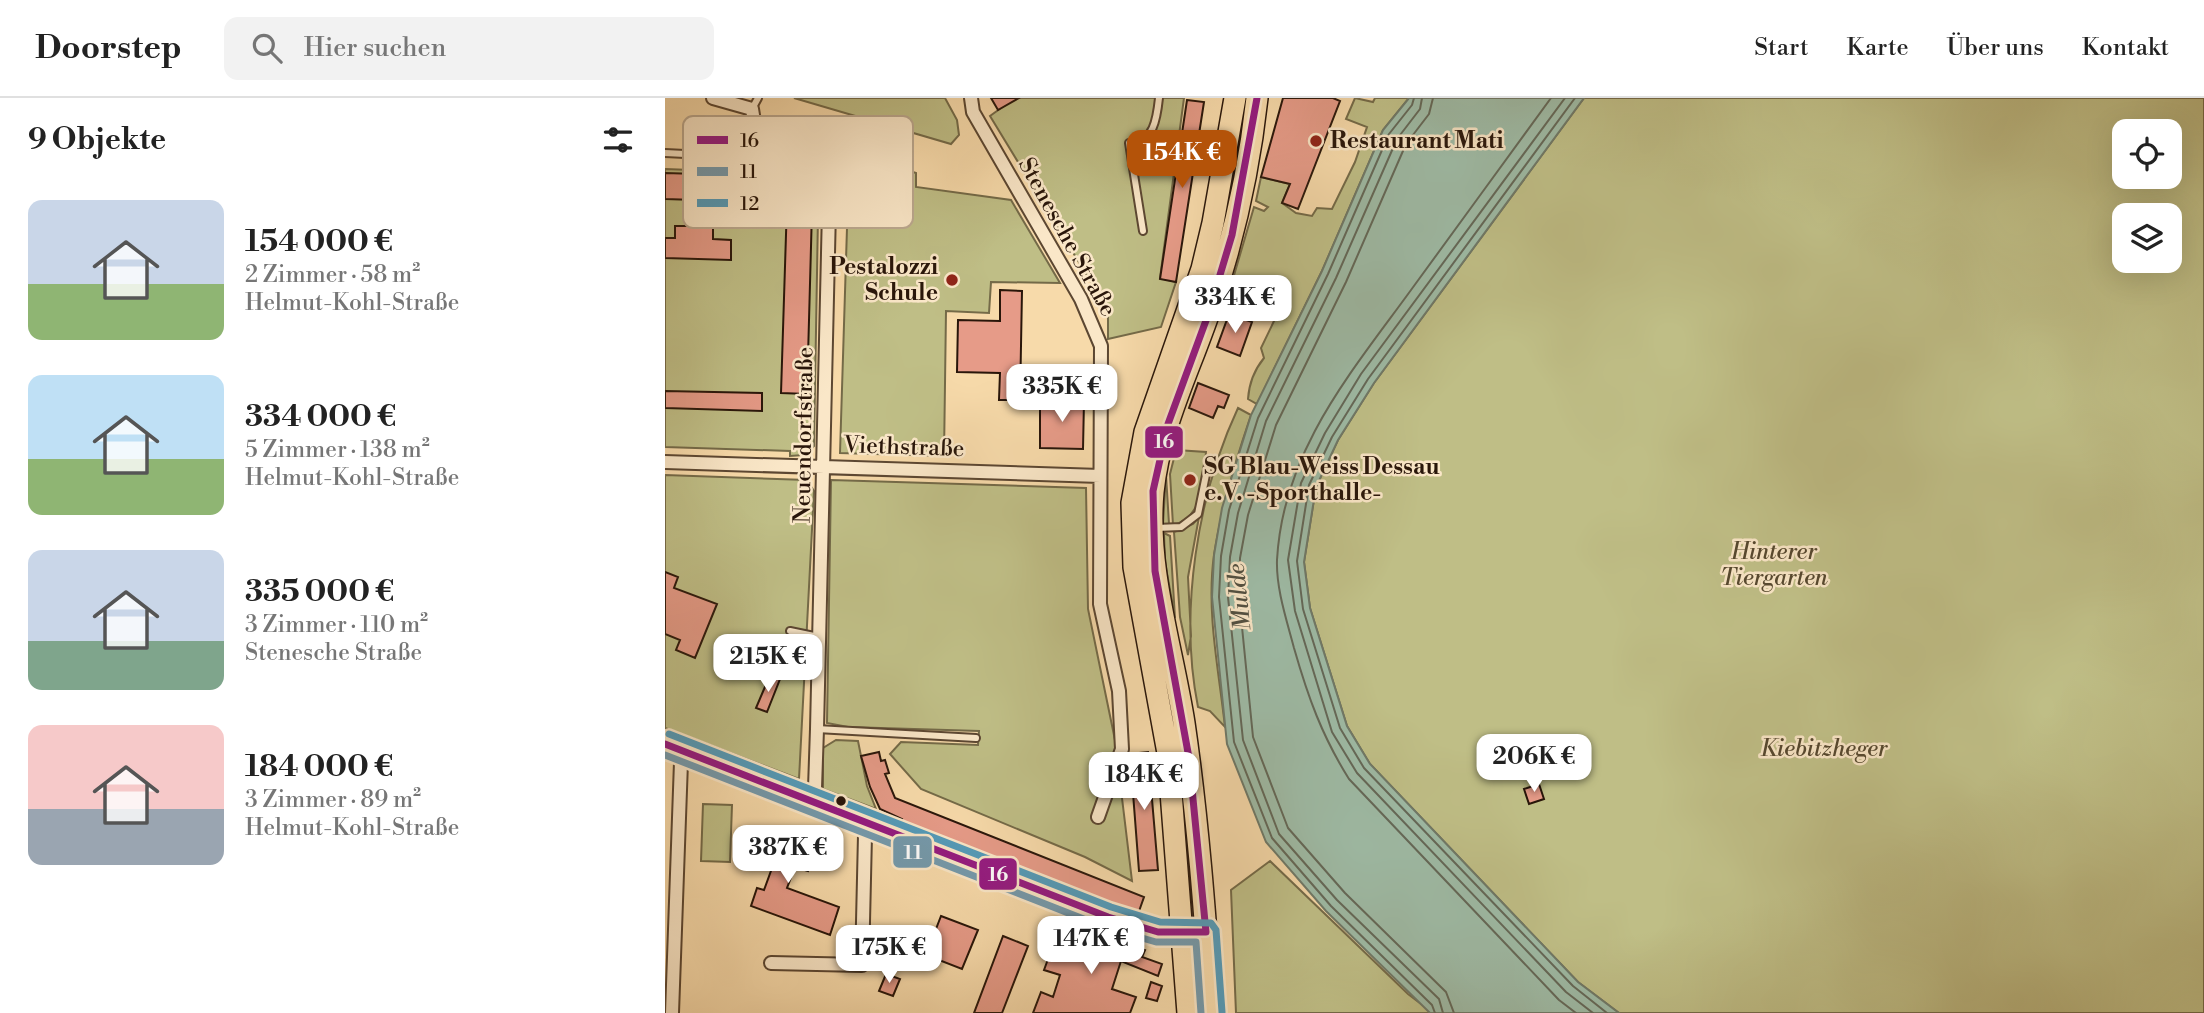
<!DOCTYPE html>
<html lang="de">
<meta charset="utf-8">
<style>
body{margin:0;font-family:"Libre Bodoni",serif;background:#f2f2f2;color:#222;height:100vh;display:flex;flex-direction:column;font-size:26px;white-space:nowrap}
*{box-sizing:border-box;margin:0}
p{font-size:23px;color:#767676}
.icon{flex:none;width:38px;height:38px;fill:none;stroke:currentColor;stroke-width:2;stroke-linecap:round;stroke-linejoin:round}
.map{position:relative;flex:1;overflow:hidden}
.drawer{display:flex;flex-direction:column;background:#fff;width:665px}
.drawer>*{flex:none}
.buttons{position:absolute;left:1447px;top:21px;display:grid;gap:14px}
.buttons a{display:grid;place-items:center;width:70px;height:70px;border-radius:14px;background:#fff;box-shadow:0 7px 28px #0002;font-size:35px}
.price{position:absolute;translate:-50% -60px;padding:0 16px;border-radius:14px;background:#fff;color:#222;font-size:23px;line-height:46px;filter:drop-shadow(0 2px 4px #0008)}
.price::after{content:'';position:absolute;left:50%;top:42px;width:21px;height:16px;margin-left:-10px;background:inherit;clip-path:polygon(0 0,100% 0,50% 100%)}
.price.selected{background:#b45309;color:#fff}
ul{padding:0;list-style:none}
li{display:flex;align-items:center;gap:21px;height:175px;padding:0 28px}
li span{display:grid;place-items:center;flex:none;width:196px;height:140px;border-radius:14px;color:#555}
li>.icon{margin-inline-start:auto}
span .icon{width:84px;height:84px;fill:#fffc;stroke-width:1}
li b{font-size:30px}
h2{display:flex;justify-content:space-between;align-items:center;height:84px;padding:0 28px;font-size:30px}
header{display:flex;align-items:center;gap:42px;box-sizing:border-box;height:98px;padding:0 35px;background:#fff;border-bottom:2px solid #e0e0e0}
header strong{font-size:33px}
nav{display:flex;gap:38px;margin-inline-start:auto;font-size:24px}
.search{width:490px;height:63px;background:#f2f2f2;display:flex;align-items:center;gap:18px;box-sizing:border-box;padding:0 24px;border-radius:14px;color:#767676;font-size:26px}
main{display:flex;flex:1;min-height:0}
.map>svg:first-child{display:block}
.green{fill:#bfbe86;stroke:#746a48;stroke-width:2;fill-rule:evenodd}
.water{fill:#9ebba6;stroke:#6f7968;stroke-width:2}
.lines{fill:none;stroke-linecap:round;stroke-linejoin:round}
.shore{stroke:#646858;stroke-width:2}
.building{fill:#e69b88;stroke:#29160a;stroke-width:2}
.service-casing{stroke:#5c4732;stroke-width:10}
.minor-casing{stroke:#5c4732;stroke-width:16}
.tertiary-casing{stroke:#5c4732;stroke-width:19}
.primary-casing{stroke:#29160a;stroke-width:24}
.service{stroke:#fae7c8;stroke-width:6}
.minor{stroke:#fae7c8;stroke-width:12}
.tertiary{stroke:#fae7c8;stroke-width:16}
.primary{stroke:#f7daaa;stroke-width:21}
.bus-1-casing{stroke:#fae7c8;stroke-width:12}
.bus-2-casing{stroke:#fae7c8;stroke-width:12}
.bus-3-casing{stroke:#fae7c8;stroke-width:12}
.bus-1{stroke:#951b81;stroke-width:7}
.bus-2{stroke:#759aac;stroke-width:7}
.bus-3{stroke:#549bb9;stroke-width:7}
.poi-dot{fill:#8f2418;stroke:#fae7c8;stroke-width:2.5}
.bus-dot{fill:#29160a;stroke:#fae7c8;stroke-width:2.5}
.labels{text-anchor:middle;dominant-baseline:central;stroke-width:5;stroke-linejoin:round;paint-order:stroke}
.poi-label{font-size:23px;font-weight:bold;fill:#29160a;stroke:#fae7c8;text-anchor:start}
.street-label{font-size:23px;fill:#29160a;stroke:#fae7c8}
.park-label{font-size:23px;font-style:italic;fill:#56482f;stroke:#fae7c8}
.water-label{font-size:24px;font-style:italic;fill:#525041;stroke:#fae7c8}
.key{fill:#fae7c8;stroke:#bba88f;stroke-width:2}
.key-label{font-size:19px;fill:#29160a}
.line-badge{stroke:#fae7c8;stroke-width:2.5}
.badge-label{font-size:19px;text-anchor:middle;font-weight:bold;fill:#fff}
</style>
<header>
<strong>Doorstep</strong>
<div class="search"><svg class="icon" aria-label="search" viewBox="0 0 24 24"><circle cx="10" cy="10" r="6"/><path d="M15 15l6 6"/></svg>Hier suchen</div>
<nav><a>Start</a><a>Karte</a><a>Über uns</a><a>Kontakt</a></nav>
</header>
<main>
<section class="drawer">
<h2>9 Objekte<svg class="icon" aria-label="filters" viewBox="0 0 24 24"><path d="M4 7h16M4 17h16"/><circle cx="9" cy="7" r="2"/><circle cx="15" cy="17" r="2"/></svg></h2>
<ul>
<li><span style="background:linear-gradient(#c9d6e8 60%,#8fb573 0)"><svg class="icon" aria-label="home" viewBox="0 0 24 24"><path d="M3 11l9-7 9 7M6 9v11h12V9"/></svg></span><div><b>154 000 €</b><p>2 Zimmer · 58 m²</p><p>Helmut-Kohl-Straße</p></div></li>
<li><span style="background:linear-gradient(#bfe0f5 60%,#8fb573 0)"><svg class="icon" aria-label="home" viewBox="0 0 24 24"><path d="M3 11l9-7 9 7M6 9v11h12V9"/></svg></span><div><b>334 000 €</b><p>5 Zimmer · 138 m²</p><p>Helmut-Kohl-Straße</p></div></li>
<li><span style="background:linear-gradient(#c9d6e8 65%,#7fa58c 0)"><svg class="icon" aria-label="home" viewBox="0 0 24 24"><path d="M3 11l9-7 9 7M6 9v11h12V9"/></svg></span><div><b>335 000 €</b><p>3 Zimmer · 110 m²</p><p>Stenesche Straße</p></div></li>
<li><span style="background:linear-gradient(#f6c9c9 60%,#9aa5b1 0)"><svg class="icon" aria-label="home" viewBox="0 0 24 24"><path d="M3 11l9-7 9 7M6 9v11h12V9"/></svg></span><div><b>184 000 €</b><p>3 Zimmer · 89 m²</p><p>Helmut-Kohl-Straße</p></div></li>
</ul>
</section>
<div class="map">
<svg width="1539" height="915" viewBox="0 0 1539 915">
<rect width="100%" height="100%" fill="#f7daaa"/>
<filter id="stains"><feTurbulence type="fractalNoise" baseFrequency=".00286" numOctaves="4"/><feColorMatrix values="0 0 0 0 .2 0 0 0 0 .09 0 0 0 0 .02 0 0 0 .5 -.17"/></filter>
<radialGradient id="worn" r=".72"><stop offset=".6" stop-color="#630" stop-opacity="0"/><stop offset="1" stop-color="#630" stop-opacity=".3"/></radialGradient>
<path class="green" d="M129,0H280L292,22L294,37L286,46Z
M350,0H519L495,180L511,184L496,229L443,241V212L325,18Z
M690,0L708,4L710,0H744L718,32L657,173L592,306L583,301C584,286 590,271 599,260L596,250L610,221L605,216L588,211L589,198L565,191L589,109L599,113L603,109L591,103L596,79L625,86L617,105L631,115L647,118L652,110L667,111L690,64L702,29L681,21Z
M919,0H1539V915H954L913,884L705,666L682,628L645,510L639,464L651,389L673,342L709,285ZM1460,33H1505V79H1460ZM1460,117H1505V163H1460Z
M102,27L251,75V89L346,102L395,185L326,184L324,215L281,213L279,358L175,355L182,130H193L194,121L214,86L169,85C155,60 133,61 109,50Z
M0,71L134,76L147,92L153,118L149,348L139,357L125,358V353L0,349Z
M573,310L586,317C571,361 556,411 549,457C541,514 554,573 560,629L545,613L533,609C514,514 532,398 573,310Z
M511,352L541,354C538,381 539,420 508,427L505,376Z
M0,377L142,382L149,393L134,681L0,630Z
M501,377L504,426H498Z
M166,382L421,390L423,511L450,642L467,783L420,759L256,691L225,656L236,644L313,647L314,633L183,629L162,625Z
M534,419L523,479L526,538L523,557L515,519L509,434L528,426Z
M499,435L505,438L510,520L500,464Z
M171,642L193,643L202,688L211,711L158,691V650Z
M38,706L67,707L65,764L36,763Z
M605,763L743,896L768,915H571L566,792Z"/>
<path class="water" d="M744,0H919L709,285L673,342L651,389L639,464L645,510L682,628L705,666L913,884L954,915H765L661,813L601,744L562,646L547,499L549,457L557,410L586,317L657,173L718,32Z"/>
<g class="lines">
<path class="shore" d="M749,0L747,7L724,36L663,176L593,320L564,412L556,458L554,499L569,644L607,740L666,808L767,907L770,915
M757,0L755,11L732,41L671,180L601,323L573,415L565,459L563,499L578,642L614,736L672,802L774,901L778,915
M768,0L764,16L741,46L681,184L611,327L583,417L575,460L574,499L588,639L623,730L680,795L781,894L789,915
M886,0C839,64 793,128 746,192C685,276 618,353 612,462C611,491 622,523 629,550C643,599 657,638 684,681L894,902L911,915
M900,0L696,276L660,335L636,385L623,462L630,513L667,634L692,675L901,894L928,915
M910,0L703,281L667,339L644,387L632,463L638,511L675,630L699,670L908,888L942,915"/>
</g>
<path class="building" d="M326,0H354L333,12Z
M618,0H668L675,3L633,111L617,105L625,86L596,79Z
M522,2L539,4L511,184L495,181Z
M0,75L129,79L135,83V111L147,112L142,296L116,295L122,105L0,101Z
M10,128H48V141L66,142V162L0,160V140H10Z
M335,192L357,193L355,302H334L335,275L292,274L293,222L335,223Z
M564,216L587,224L575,258L552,249Z
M533,285L564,297L559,310L553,308L548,320L524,310Z
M0,293L97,295V313L0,310Z
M375,302L419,303L418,351L375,350Z
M0,474L13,479L9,490L52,506L30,560L11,552L15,542L0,536Z
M105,577L115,581L102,614L91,610Z
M214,654L216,663L220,662L224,675L220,676L230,700L479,799L473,816L236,724L237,721L215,711L205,689L196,658Z
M483,654L493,772L474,773L465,656Z
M874,686L879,701L864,706L859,691Z
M106,737L137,748L135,754L149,759L143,773L130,769L122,790L174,809L165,837L86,808L92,790L99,792L107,770L77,758L83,738L104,746Z
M276,818L313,832L297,871L261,857Z
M393,834L428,846L432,836L480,852L477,859L497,866L493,878L456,863L447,891L471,899L465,915H368L376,894L388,899L395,877L379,872Z
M338,838L363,848L337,915H309Z
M221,876L235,881L228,898L214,893Z
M486,884L497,888L492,903L481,900Z"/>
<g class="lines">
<defs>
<path id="service" d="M87,11L93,0
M0,55L60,58L94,54
M478,133L464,45C489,46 492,19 494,0
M491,430L516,429L533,416L543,367
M125,533L154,539
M152,631L311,640"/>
<path id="minor" d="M48,0L87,11L94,54C128,72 152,69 164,112L152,631L150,690L145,702
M306,0L308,14L416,201L436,248L435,506L454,593L457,651L433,719
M0,364L435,378
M106,865L197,867L200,737L204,726
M7,915L16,664L20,654"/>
<path id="tertiary" d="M0,646L443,819L493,834H528"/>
<path id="primary" d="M523,915L503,655L469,469L467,405L480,334L537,171L548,125L570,0
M547,915C540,818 533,721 519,625C507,548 481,472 488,394C494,332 523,275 543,217C567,148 584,73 592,0"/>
</defs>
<use href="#service" class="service-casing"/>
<use href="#minor" class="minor-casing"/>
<use href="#tertiary" class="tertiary-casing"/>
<use href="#primary" class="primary-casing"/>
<use href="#service" class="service"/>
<use href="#minor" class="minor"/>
<use href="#tertiary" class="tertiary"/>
<use href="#primary" class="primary"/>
<defs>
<path id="bus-1" d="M0,646L443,819L493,834H541L524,660L490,473L488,393L503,326L543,217L567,137L592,0"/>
<path id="bus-2" d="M0,657L439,829L491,844H531L536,915"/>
<path id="bus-3" d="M4,636L446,809L495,824L546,825L551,832L557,914"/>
</defs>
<use href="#bus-1" class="bus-1-casing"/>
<use href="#bus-2" class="bus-2-casing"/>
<use href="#bus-3" class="bus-3-casing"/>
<use href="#bus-1" class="bus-1"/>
<use href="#bus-2" class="bus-2"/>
<use href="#bus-3" class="bus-3"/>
</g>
<g class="poi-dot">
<circle cx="651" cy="43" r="7"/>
<circle cx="287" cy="182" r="7"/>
<circle cx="525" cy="382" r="7"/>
</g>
<circle class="bus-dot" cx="176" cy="703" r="6"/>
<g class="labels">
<g class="poi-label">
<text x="665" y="43">Restaurant Mati</text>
<text x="273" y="169" text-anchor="end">Pestalozzi<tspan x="273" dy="26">Schule</tspan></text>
<text x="539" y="369">SG Blau-Weiss Dessau<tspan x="539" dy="26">e.V. -Sporthalle-</tspan></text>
</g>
<g class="street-label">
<text transform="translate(402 139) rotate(61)">Stenesche Straße</text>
<text transform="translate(139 337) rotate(-89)">Neuendorfstraße</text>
<text transform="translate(239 349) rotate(2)">Viethstraße</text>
</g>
<g class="park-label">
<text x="1109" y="454">Hinterer<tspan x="1109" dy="26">Tiergarten</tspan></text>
<text x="1159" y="651">Kiebitzheger</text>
</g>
<g class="water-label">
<text transform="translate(575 499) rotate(-96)">Mulde</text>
</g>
</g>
<rect x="18" y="18" width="230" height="112" rx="10" class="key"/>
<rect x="32" y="38" width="31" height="8" fill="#951b81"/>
<rect x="32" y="69" width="31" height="9" fill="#759aac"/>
<rect x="32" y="101" width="31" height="8" fill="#549bb9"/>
<g class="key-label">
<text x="75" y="49">16</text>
<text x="75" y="80">11</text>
<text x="75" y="112">12</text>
</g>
<g class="line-badge">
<rect x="479" y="327" width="40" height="34" rx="7" fill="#951b81"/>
<rect x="227" y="737" width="41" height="34" rx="7" fill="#759aac"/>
<rect x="313" y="759" width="40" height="34" rx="7" fill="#951b81"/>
</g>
<g class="badge-label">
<text x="499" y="350">16</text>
<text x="248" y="761">11</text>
<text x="333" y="783">16</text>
</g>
<rect width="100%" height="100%" filter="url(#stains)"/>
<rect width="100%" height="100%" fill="url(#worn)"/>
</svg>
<div class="buttons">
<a><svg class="icon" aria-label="locate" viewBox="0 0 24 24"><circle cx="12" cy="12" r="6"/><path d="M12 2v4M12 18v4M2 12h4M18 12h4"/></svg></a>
<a><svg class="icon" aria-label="layers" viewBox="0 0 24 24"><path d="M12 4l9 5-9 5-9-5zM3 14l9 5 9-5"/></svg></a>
</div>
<b class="price selected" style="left:517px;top:92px">154K €</b>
<b class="price" style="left:570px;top:237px">334K €</b>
<b class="price" style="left:397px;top:326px">335K €</b>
<b class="price" style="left:103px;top:596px">215K €</b>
<b class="price" style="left:869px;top:696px">206K €</b>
<b class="price" style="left:479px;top:714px">184K €</b>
<b class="price" style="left:123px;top:787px">387K €</b>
<b class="price" style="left:426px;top:878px">147K €</b>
<b class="price" style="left:224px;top:887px">175K €</b>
</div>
</main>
